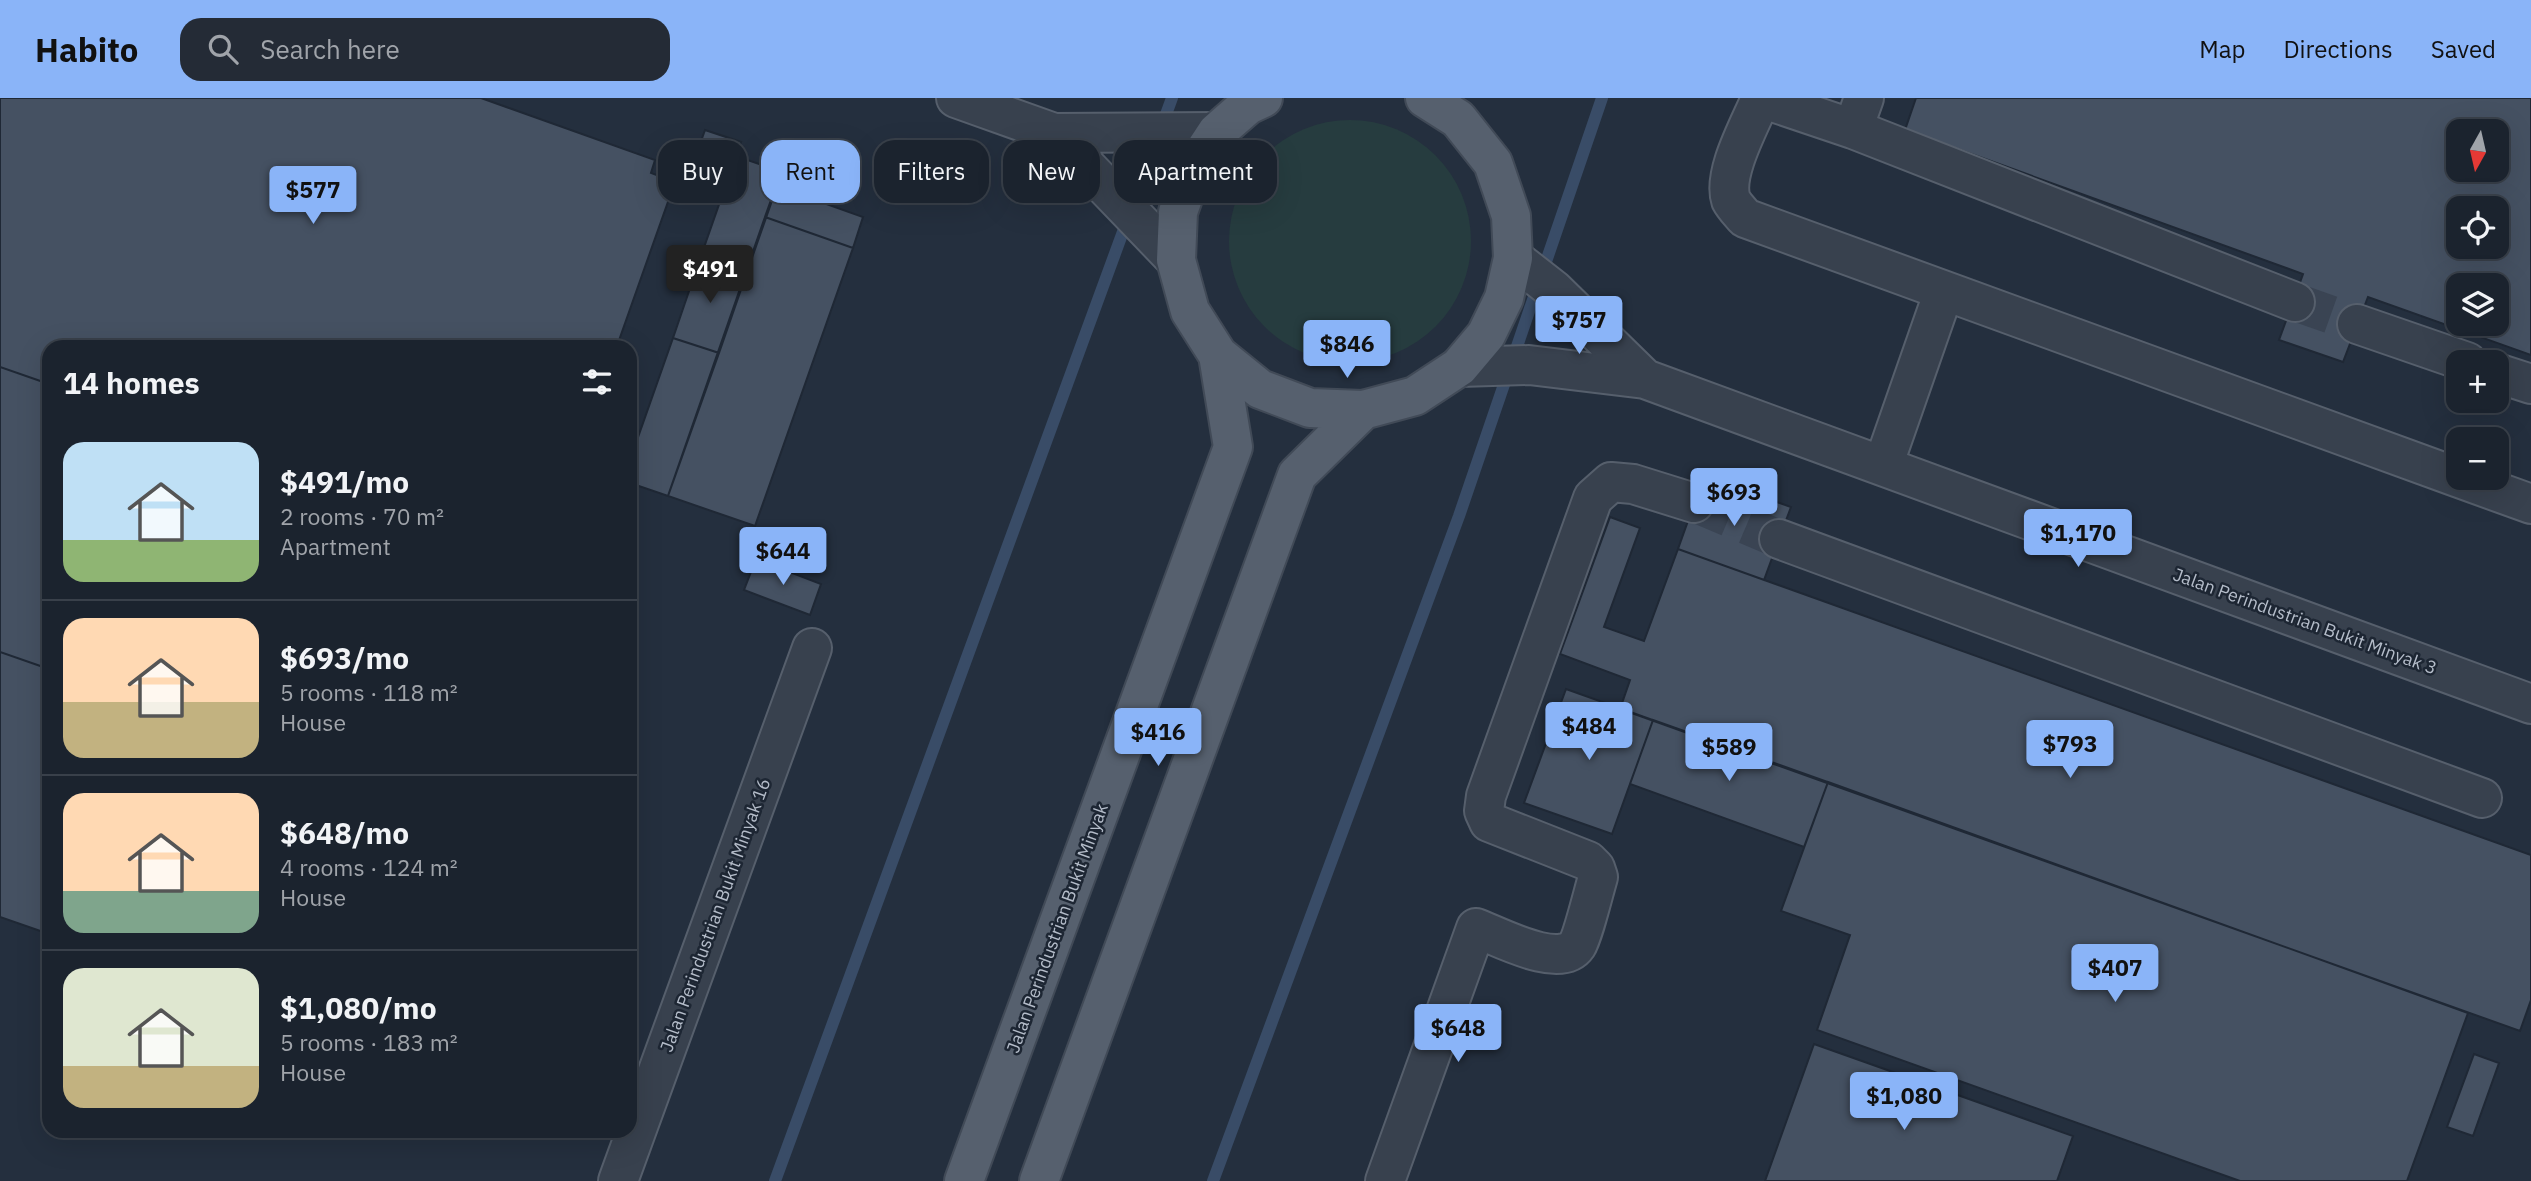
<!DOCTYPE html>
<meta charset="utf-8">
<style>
body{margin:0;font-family:"IBM Plex Sans",sans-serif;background:#242b36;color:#f1f3f6;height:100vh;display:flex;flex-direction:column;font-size:26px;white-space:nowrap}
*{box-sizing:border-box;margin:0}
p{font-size:23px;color:#a0a4aa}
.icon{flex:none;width:38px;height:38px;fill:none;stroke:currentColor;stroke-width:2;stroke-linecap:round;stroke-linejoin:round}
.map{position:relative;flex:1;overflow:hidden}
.drawer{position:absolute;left:42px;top:242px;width:595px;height:798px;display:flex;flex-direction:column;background:#1b232e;border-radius:21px;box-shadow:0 7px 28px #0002,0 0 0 2px #39404a}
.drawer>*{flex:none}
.banner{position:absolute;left:658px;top:42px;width:665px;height:63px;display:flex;gap:14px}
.needle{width:46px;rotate:188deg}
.fabs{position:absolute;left:2446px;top:21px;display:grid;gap:14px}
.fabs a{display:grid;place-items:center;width:63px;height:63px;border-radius:14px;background:#1b232e;box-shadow:0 7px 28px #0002,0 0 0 2px #39404a;font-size:35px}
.price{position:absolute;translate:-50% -60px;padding:0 16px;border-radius:7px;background:#8ab4f8;color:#111;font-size:23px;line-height:46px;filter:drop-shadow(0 2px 4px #0008)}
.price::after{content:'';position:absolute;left:50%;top:42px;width:21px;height:16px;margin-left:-10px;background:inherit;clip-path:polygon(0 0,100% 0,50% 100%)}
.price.selected{background:#222;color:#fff}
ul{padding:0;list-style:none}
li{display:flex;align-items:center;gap:21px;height:175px;padding:0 21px}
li+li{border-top:2px solid #39404a}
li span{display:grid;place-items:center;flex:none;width:196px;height:140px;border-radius:21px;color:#555}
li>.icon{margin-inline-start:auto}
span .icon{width:84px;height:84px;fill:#fffc;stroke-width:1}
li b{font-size:30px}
h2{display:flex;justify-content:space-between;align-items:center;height:84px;padding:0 21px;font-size:30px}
.chip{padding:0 24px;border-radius:21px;background:#1b232e;box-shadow:0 7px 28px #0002,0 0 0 2px #39404a;font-size:24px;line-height:63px}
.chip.selected{background:#8ab4f8;color:#111}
header{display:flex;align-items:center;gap:42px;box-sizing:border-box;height:98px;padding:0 35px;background:#8ab4f8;color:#111}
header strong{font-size:33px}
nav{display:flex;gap:38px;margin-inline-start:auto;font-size:24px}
.search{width:490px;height:63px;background:#242b36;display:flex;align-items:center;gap:18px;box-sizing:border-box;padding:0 24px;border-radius:21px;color:#a0a4aa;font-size:26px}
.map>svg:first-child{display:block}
.green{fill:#263c3f}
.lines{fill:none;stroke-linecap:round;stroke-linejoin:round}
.stream{stroke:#394c67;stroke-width:12}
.building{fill:#455162;stroke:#1f2835;stroke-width:2;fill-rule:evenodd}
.minor-tunnel{stroke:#3a4453;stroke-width:38;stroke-dasharray:38 19;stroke-linecap:butt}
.minor-casing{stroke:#565f6c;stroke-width:42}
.major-casing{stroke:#414a57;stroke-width:42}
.minor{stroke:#38414e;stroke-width:38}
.major{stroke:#56606e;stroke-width:38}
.labels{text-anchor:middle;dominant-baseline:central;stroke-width:5;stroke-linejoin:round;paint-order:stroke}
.street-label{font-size:18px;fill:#b4bcc9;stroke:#1d2633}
</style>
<header>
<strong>Habito</strong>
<div class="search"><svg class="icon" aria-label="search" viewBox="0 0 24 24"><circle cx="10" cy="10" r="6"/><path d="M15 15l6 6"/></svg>Search here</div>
<nav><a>Map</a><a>Directions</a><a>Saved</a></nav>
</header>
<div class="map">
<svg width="2531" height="1083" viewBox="0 0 2531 1083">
<rect width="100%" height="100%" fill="#242f3e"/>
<path class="green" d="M1229 143a121 121 0 1 1 242 0a121 121 0 1 1-242 0Z"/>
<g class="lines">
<path class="stream" d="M775,1083L1172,0
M1213,1083L1459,418L1602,0"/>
</g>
<path class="building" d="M0,0H481L655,62L651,75L675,84L617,248H49V286L0,269Z
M1916,0H2531V257L2368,199L2343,264L2279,242L2303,176L1905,32ZM2459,33H2497V72H2459ZM2459,110H2497V149H2459ZM2459,187H2497V226H2459Z
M705,32L741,44L721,100L685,88Z
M736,58L782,74L747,174L701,158Z
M776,88L863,119L853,150L765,119Z
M765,119L853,150L755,428L668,398Z
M701,158L747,174L719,255L673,240Z
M673,240L719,255L668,398L630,385V362Z
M0,269L49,286V571L0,554Z
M1704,378L1791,409L1764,482L1678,451Z
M1610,419L1640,430L1604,529L1644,543L1678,451L2531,757V902L2520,933L1620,611L1630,582L1560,556Z
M756,461L821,486L810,517L744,492Z
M0,554L49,571V836L0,819Z
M1566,591L1653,622L1612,736L1524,705Z
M1653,622L1828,684L1804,749L1630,686Z
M1828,684L2468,915L2407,1083H2240L1817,932L1850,837L1781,813Z
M1814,946L2073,1038L2057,1083H1765Z
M2474,956L2499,965L2473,1038L2447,1029Z"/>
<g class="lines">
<path class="minor-tunnel" d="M2295,204L2357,226
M1694,405L1779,441"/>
<defs>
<path id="minor" d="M956,0L1054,35L1217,34
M1761,0C1751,25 1722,75 1731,102C1734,108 1741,115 1745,120L2459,380
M1761,0L1853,31L1864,0
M1853,31L2295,204
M1054,35L1176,162
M1513,160L1554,192L1645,281
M2357,226L2467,264
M1459,269L1529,267L1645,281L2531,606
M2497,275L2531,286
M1883,368L1944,193
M2459,380L2531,406
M1779,441L2482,700
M618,1083L812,550
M1385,1083L1476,830C1498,838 1560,872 1577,847C1583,838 1594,792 1598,779L1595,770L1588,763L1489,724L1484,713L1486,698L1593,400L1611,384L1633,386L1694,405"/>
<path id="major" d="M1263,0L1248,7L1217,34L1194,69L1178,114L1176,162L1190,213L1218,257L1260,291L1310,310L1363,312L1415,298L1459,269L1486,237L1504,200L1513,160L1511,118L1493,65L1458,21L1425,0
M964,1083L1233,349L1218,257
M1039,1083L1297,377L1363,312"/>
</defs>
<use href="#minor" class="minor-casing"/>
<use href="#major" class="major-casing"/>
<use href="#minor" class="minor"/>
<use href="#major" class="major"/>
</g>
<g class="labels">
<g class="street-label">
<text transform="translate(2305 523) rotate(20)">Jalan Perindustrian Bukit Minyak 3</text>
<text transform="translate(715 817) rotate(-70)">Jalan Perindustrian Bukit Minyak 16</text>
<text transform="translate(1057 830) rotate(-70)">Jalan Perindustrian Bukit Minyak</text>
</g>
</g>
</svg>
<div class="fabs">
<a><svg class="needle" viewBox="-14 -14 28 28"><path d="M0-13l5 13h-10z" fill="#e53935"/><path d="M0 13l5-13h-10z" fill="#a0a4aa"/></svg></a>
<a><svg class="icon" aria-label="locate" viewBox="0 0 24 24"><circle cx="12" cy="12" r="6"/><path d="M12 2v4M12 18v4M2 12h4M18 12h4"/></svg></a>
<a><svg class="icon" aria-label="layers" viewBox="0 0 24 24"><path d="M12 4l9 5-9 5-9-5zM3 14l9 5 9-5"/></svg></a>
<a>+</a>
<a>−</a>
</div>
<b class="price" style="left:313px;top:128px">$577</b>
<b class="price selected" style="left:710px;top:207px">$491</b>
<b class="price" style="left:1579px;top:258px">$757</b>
<b class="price" style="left:1347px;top:282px">$846</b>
<b class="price" style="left:1734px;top:430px">$693</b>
<b class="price" style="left:2078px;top:471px">$1,170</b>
<b class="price" style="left:783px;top:489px">$644</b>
<b class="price" style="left:1589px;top:664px">$484</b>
<b class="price" style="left:1158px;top:670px">$416</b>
<b class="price" style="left:2070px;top:682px">$793</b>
<b class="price" style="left:1729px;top:685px">$589</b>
<b class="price" style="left:2115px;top:906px">$407</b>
<b class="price" style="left:1458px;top:966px">$648</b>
<b class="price" style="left:1904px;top:1034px">$1,080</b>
<div class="banner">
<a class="chip">Buy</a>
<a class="chip selected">Rent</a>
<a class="chip">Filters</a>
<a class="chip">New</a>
<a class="chip">Apartment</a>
</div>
<section class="drawer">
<h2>14 homes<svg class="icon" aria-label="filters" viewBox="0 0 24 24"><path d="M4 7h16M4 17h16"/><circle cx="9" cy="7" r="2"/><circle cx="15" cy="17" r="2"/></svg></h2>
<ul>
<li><span style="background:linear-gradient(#bfe0f5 70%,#8fb573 0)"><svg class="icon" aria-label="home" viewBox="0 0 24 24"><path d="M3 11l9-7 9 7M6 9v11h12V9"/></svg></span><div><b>$491/mo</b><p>2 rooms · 70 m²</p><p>Apartment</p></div></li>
<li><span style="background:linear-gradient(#ffd9b3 60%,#c2b280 0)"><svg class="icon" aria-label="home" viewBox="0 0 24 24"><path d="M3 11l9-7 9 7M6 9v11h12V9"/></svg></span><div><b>$693/mo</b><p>5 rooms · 118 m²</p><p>House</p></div></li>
<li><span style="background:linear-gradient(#ffd9b3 70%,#7fa58c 0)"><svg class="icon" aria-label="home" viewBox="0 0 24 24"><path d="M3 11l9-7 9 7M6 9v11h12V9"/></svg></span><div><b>$648/mo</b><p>4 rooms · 124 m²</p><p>House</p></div></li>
<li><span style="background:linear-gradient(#dfe7d0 70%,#c2b280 0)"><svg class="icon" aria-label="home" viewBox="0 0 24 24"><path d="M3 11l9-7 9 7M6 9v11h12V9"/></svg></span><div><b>$1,080/mo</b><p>5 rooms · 183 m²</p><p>House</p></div></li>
</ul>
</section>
</div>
